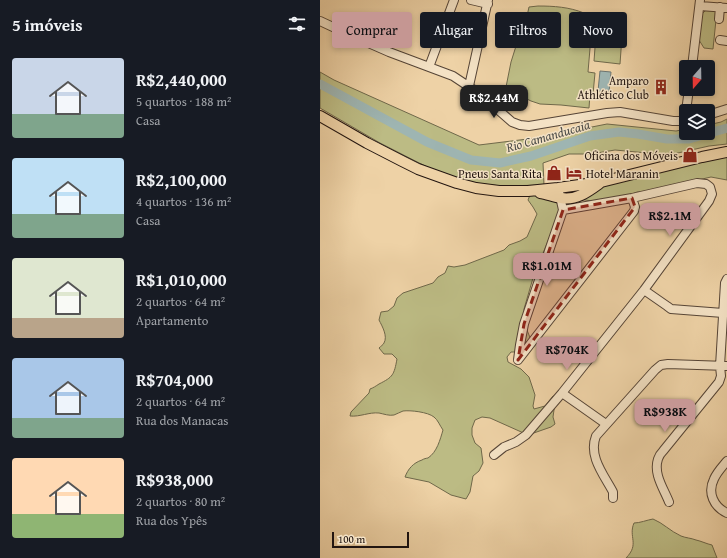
<!DOCTYPE html>
<html lang="pt">
<meta charset="utf-8">
<style>
body{margin:0;font-family:"Gentium Book Plus",serif;background:#20242c;color:#f1f3f6;height:100vh;display:flex;flex-direction:column;font-size:15px;white-space:nowrap}
*{box-sizing:border-box;margin:0}
p{font-size:13px;color:#9ea1a6}
.icon{flex:none;width:22px;height:22px;fill:none;stroke:currentColor;stroke-width:2;stroke-linecap:round;stroke-linejoin:round}
.map{position:relative;flex:1;overflow:hidden}
.drawer{display:flex;flex-direction:column;background:#171b24;width:320px}
.drawer>*{flex:none}
.hud{position:absolute;left:12px;top:12px;width:335px;height:36px;display:flex;gap:8px}
.needle{width:26px;rotate:200deg}
.fabs{position:absolute;left:359px;top:60px;display:grid;gap:8px}
.fabs a{display:grid;place-items:center;width:36px;height:36px;border-radius:4px;background:#171b24;box-shadow:0 2px 6px #0003;font-size:20px}
.scale{position:absolute;left:12px;bottom:10px;width:77px;box-sizing:border-box;padding-left:4px;border:2px solid #221510;border-top:0;font-size:11px;line-height:14px;white-space:nowrap;color:#221510;-webkit-text-stroke:3px #f4e2c5;paint-order:stroke}
.price{position:absolute;translate:-50% -34px;padding:0 9px;border-radius:8px;background:#c59692;color:#111;font-size:13px;line-height:26px;filter:drop-shadow(0 1px 2px #0008)}
.price::after{content:'';position:absolute;left:50%;top:24px;width:12px;height:9px;margin-left:-6px;background:inherit;clip-path:polygon(0 0,100% 0,50% 100%)}
.price.current{background:#222;color:#fff}
ul{padding:0;list-style:none}
li{display:flex;align-items:center;gap:12px;height:100px;padding:0 12px}
li span{display:grid;place-items:center;flex:none;width:112px;height:80px;border-radius:4px;color:#555}
li>.icon{margin-inline-start:auto}
span .icon{width:48px;height:48px;fill:#fffc;stroke-width:1}
li b{font-size:17px}
h2{display:flex;justify-content:space-between;align-items:center;height:48px;padding:0 12px;font-size:17px}
.chip{padding:0 14px;border-radius:4px;background:#171b24;box-shadow:0 2px 6px #0003;font-size:14px;line-height:36px}
.chip.current{background:#c59692;color:#111}
main{display:flex;flex:1;min-height:0}
.map>svg:first-child{display:block}
.green{fill:#bcbb84;stroke:#6f684a}
.water{fill:#9eb5b2;stroke:#6c7571}
.lines{fill:none;stroke-linecap:round;stroke-linejoin:round}
.river{stroke:#9eb5b2;stroke-width:9}
.minor-casing{stroke:#554436;stroke-width:10}
.major-casing{stroke:#221510;stroke-width:12}
.minor{stroke:#f4e2c5;stroke-width:8}
.major{stroke:#eed2a6;stroke-width:10}
.marked{fill:#8f2418;fill-opacity:0.2;stroke:#8f2418;stroke-width:3;stroke-dasharray:8 5;stroke-linejoin:round}
.labels{text-anchor:middle;dominant-baseline:central;stroke-width:3;stroke-linejoin:round;paint-order:stroke}
.poi-label{font-size:12px;fill:#221510;stroke:#f4e2c5;text-anchor:end}
.water-label{font-size:13px;font-style:italic;fill:#4d4d49;stroke:#f4e2c5}
</style>
<main>
<section class="drawer">
<h2>5 imóveis<svg class="icon" aria-label="filters" viewBox="0 0 24 24"><path d="M4 7h16M4 17h16"/><circle cx="9" cy="7" r="2"/><circle cx="15" cy="17" r="2"/></svg></h2>
<ul>
<li><span style="background:linear-gradient(#c9d6e8 70%,#7fa58c 0)"><svg class="icon" aria-label="home" viewBox="0 0 24 24"><path d="M3 11l9-7 9 7M6 9v11h12V9"/></svg></span><div><b>R$2,440,000</b><p>5 quartos · 188 m²</p><p>Casa</p></div></li>
<li><span style="background:linear-gradient(#bfe0f5 70%,#7fa58c 0)"><svg class="icon" aria-label="home" viewBox="0 0 24 24"><path d="M3 11l9-7 9 7M6 9v11h12V9"/></svg></span><div><b>R$2,100,000</b><p>4 quartos · 136 m²</p><p>Casa</p></div></li>
<li><span style="background:linear-gradient(#dfe7d0 75%,#b9a48a 0)"><svg class="icon" aria-label="home" viewBox="0 0 24 24"><path d="M3 11l9-7 9 7M6 9v11h12V9"/></svg></span><div><b>R$1,010,000</b><p>2 quartos · 64 m²</p><p>Apartamento</p></div></li>
<li><span style="background:linear-gradient(#a9c7e8 75%,#7fa58c 0)"><svg class="icon" aria-label="home" viewBox="0 0 24 24"><path d="M3 11l9-7 9 7M6 9v11h12V9"/></svg></span><div><b>R$704,000</b><p>2 quartos · 64 m²</p><p>Rua dos Manacas</p></div></li>
<li><span style="background:linear-gradient(#ffd9b3 70%,#8fb573 0)"><svg class="icon" aria-label="home" viewBox="0 0 24 24"><path d="M3 11l9-7 9 7M6 9v11h12V9"/></svg></span><div><b>R$938,000</b><p>2 quartos · 80 m²</p><p>Rua dos Ypês</p></div></li>
</ul>
</section>
<div class="map">
<svg width="407" height="558" viewBox="0 0 407 558">
<rect width="100%" height="100%" fill="#eed2a6"/>
<filter id="stains"><feTurbulence type="fractalNoise" baseFrequency=".005" numOctaves="4"/><feColorMatrix values="0 0 0 0 .2 0 0 0 0 .09 0 0 0 0 .02 0 0 0 .5 -.17"/></filter>
<radialGradient id="worn" r=".72"><stop offset=".6" stop-color="#630" stop-opacity="0"/><stop offset="1" stop-color="#630" stop-opacity=".3"/></radialGradient>
<path class="green" d="M218,6C234,6 249,7 264,13L263,24L272,25L268,72L275,73L273,94H270L269,108L241,105L220,104L211,101L197,94L185,92L191,62L202,27L207,16L209,7Z
M387,9L397,10L393,49L384,48L379,40L382,14Z
M276,34L302,36L300,64L274,61Z
M0,72L14,80L159,145L216,138L287,124L356,131L366,129V133H388V125L401,122L407,119V144L389,146L349,155L295,150L271,154H249L223,163L224,185L181,186L154,183L117,172L60,143L0,108Z
M407,155V180L391,177L356,185L336,191L317,192L312,194L281,202L257,199L243,204L213,278L204,309L205,325L211,340L210,349L208,354L203,352H191L187,357L188,362L201,369L209,377L215,395L213,406L214,409L225,406L233,396H236L233,417L235,424L231,427L208,435L170,418L162,417L155,420L152,428V435L155,443L161,448L163,463L159,471L153,476L150,492L146,499L131,495L109,482L85,477C88,469 93,463 102,460C103,459 107,458 108,458C117,452 120,440 123,430C120,426 118,420 114,417C108,412 90,410 83,411C80,412 77,414 74,415C69,416 64,414 59,413C49,412 40,417 30,416L31,412L49,393L50,389C53,388 56,386 59,384C73,377 74,375 77,359L72,354H64L59,348C61,346 63,345 64,343C68,336 62,326 59,320L61,312L68,311L74,306L77,298L83,293L113,283L118,277L125,273L128,266L134,267L145,265L184,250L189,245L200,241L207,237L217,214L213,207L208,200L210,195L222,192H255Z
M333,519C343,523 350,531 361,536C366,538 371,538 376,540C381,541 387,544 392,545L397,558H306C320,544 308,537 314,523C320,523 327,520 333,519Z"/>
<path class="water" d="M280,71L291,72L289,92L278,91Z"/>
<g class="lines">
<path class="river" d="M0,84L107,142L151,160L180,163L211,156L270,136L299,132L318,134L347,139H369L407,128"/>
<defs>
<path id="minor" d="M151,0L168,4
M380,6L407,8
M399,19L400,7
M0,21L28,34L69,52L133,76L160,94L192,122L200,125L209,126L287,113L300,112L353,121H366
M400,40L407,41
M109,67L134,0
M372,67L380,0
M149,86L168,0
M366,111L369,89
M388,115L407,109
M324,290L347,306L351,309L403,313
M198,360L314,211L315,207L312,198
M198,360L200,345L204,324L243,210L239,192
M242,393L286,424
M174,455L184,447L196,442L206,435L242,393L324,290L389,201L392,194L390,187L386,184L377,183L312,198L243,210
M407,461C402,467 397,472 394,479C387,493 394,507 407,513
M293,498V492C284,475 268,456 276,436L335,370L341,365L348,364L407,366
M349,502C344,489 333,474 338,459C339,456 341,453 343,451L399,382L401,376L400,366L405,283L407,279"/>
<path id="major" d="M0,116L47,143L82,161L98,169L137,183L156,188L179,191H208L238,188L281,182L382,157L407,152
M220,193C227,194 234,197 241,198C256,201 269,191 280,183"/>
</defs>
<use href="#minor" class="minor-casing"/>
<use href="#major" class="major-casing"/>
<use href="#minor" class="minor"/>
<use href="#major" class="major"/>
</g>
<path class="marked" d="M312,198L315,207L198,360L204,324L243,210Z"/>
<defs>
<symbol id="building-bare" viewBox="-9 -9 18 18"><path d="M-4-6H4V6H1V3H-1V6H-4ZM-2.5-4.3h1.7v1.8h-1.7ZM.8-4.3h1.7v1.8H.8ZM-2.5-1h1.7V.8h-1.7ZM.8-1h1.7V.8H.8Z" fill="#8f2418" stroke="#f4e2c5" stroke-width="2.5" paint-order="stroke"/></symbol>
<symbol id="shop-bare" viewBox="-9 -9 18 18"><path d="M-5-2.5h2.3a2.7 3.5 0 0 1 5.4 0H5L5.5 6h-11ZM-1.5-2.5h3a1.5 2.3 0 0 0-3 0Z" fill="#8f2418" stroke="#f4e2c5" stroke-width="2.5" paint-order="stroke"/></symbol>
<symbol id="hotel-bare" viewBox="-9 -9 18 18"><path d="M-6-4.5h1.5V1H6V5H4.5V3h-9V5H-6ZM-4 0a1.8 1.8 0 1 1 3.6 0ZM.5 0V-2.5h3Q6-2.5 6 0Z" fill="#8f2418" stroke="#f4e2c5" stroke-width="2.5" paint-order="stroke"/></symbol>
</defs>
<g fill-rule="evenodd">
<use href="#building-bare" x="330" y="76" width="22" height="22"/>
<use href="#shop-bare" x="359" y="144" width="22" height="22"/>
<use href="#shop-bare" x="223" y="162" width="22" height="22"/>
<use href="#hotel-bare" x="243" y="162" width="22" height="22"/>
</g>
<g class="labels">
<g class="poi-label">
<text x="329" y="80">Amparo<tspan x="329" dy="14">Athlético Club</tspan></text>
<text x="358" y="155">Oficina dos Móveis</text>
<text x="222" y="173">Pneus Santa Rita</text>
<text x="266" y="173" text-anchor="start">Hotel Maranin</text>
</g>
<g class="water-label">
<text transform="translate(228 136) rotate(-16)">Rio Camanducaia</text>
</g>
</g>
<rect width="100%" height="100%" filter="url(#stains)"/>
<rect width="100%" height="100%" fill="url(#worn)"/>
</svg>
<div class="fabs">
<a><svg class="needle" viewBox="-14 -14 28 28"><path d="M0-13l5 13h-10z" fill="#e53935"/><path d="M0 13l5-13h-10z" fill="#9ea1a6"/></svg></a>
<a><svg class="icon" aria-label="layers" viewBox="0 0 24 24"><path d="M12 4l9 5-9 5-9-5zM3 14l9 5 9-5"/></svg></a>
</div>
<div class="scale">100 m</div>
<b class="price current" style="left:174px;top:119px">R$2.44M</b>
<b class="price" style="left:350px;top:237px">R$2.1M</b>
<b class="price" style="left:227px;top:287px">R$1.01M</b>
<b class="price" style="left:247px;top:371px">R$704K</b>
<b class="price" style="left:345px;top:433px">R$938K</b>
<div class="hud">
<a class="chip current">Comprar</a>
<a class="chip">Alugar</a>
<a class="chip">Filtros</a>
<a class="chip">Novo</a>
</div>
</div>
</main>
